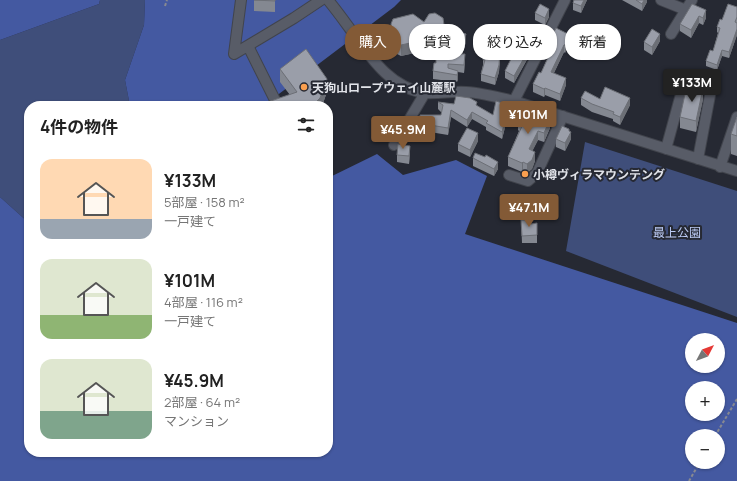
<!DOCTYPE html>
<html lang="ja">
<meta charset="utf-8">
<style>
body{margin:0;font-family:Manrope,"Noto Sans JP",sans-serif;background:#f6f6f6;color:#222;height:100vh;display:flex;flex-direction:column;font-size:15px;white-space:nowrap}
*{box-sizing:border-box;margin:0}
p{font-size:13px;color:#767676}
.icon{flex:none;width:22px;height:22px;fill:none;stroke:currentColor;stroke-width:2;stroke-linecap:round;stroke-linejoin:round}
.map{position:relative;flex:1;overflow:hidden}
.sheet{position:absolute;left:24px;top:101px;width:309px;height:356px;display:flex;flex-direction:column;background:#fff;border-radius:16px;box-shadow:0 1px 3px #0004}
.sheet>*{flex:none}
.hud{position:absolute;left:345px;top:24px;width:332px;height:36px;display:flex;gap:8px}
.needle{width:26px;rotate:49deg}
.fabs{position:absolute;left:685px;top:333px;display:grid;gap:8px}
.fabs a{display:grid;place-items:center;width:40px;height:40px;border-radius:50%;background:#fff;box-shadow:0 1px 3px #0004;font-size:20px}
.price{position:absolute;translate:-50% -34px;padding:0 9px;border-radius:4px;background:#835a36;color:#fff;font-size:13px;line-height:26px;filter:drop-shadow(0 1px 2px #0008)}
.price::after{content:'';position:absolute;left:50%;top:24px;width:12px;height:9px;margin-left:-6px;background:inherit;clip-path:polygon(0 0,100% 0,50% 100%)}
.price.current{background:#222;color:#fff}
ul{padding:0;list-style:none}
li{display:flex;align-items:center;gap:12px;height:100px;padding:0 16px}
li span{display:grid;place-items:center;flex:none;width:112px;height:80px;border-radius:12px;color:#555}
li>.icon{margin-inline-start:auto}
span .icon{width:48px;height:48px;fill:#fffc;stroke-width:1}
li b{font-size:17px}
h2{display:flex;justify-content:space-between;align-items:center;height:48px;padding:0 16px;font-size:17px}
.chip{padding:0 14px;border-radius:16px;background:#fff;box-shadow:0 1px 3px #0004;font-size:14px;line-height:36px}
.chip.current{background:#835a36;color:#fff}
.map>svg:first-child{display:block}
.green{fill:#3f4e7a}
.forest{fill:#4459a1;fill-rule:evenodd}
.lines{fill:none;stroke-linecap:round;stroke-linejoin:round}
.minor-casing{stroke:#41444c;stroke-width:12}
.path{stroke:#878991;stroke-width:2;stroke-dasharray:3 2;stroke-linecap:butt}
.minor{stroke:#585c67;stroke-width:10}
.wall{fill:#848891}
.shaded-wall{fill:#6c6f76}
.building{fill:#9a9ea9;stroke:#6c6f76}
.poi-dot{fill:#fa9f4f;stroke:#262933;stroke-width:1.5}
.labels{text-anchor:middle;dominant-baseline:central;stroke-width:4;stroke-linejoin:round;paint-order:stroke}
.poi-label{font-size:12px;font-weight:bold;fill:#e1e3e9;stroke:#262933;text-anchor:start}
.park-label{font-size:12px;fill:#bccbf4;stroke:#262933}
</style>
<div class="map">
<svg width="737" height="481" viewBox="0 0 737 481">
<rect width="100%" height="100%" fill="#262933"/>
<path class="green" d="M100,0H145L144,25L125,80L130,106H29V223L0,197V40L99,4Z
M585,142L737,191V317L566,251Z"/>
<path class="forest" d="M0,0H100L99,4L0,40Z
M145,0H401L394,7L263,106H130L125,80L144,25Z
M377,154L403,175L456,160L487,176L465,234L737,323V481H0V197L29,223V452H328V178ZM692,340H718V366H692ZM692,388H718V414H692ZM692,436H718V462H692Z"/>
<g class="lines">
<defs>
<path id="minor" d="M241,0L234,54L294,18L321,0
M328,0C338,12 347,25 356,37C373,61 393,89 426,93C439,94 453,91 466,92C482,93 498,97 514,101L737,171
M661,0L686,10
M671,34L692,0
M248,46L277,104
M514,101L565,0
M394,145L425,93
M666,149L684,83L711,90L698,159
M720,167L737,117
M509,175L528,181L537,173L563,116"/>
</defs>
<use href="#minor" class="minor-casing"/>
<path class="path" d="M165,6L167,0
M715,436L737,399
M689,481L700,462"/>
<use href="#minor" class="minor"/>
</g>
<path class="wall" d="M254,0H275V12L254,11Z
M574,0H587L581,13L573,10V3Z
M622,0H647V2L642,11Z
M737,7V35L729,58L722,56L717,70L706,66V61L713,51L718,33L717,32V27L722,20Z
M706,10V18L703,25L699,23L691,38L680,31V24Z
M535,13L549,17L545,25L535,20Z
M424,22L444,36L439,43L435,44L426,39L419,52L401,56L395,53L391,35V24Z
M551,38L570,42L565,53L564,52L554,73L566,85L560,101L545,95L544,97L533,92V84L541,73L553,46L551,45Z
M660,41L652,55L644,50V42Z
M466,42L462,54L465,61L464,73L458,72V79L457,82L433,79V71L436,63L439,59L450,53Z
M534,47L514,83L505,78V71L513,58Z
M500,58L499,72L495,85L481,81V74L483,65V60Z
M280,69L327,92L322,106H265V103L290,95L280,82Z
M581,98L600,99L630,105L620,125L613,121V119L592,112L581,105Z
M703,99L696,132L680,128V117Z
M438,102L454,104L477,106L493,115L509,112L502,139L486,130V127L472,119L467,127L451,117L448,135L430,132V142H420V115H441V112L438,109Z
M737,117V156L731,154V134Z
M518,121L550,128L544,142L538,140L532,151L535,161L532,169L527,173L523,171L522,172L508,166V157L519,131L518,130Z
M569,131L571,139L565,151L556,147V139Z
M478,141L470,157L458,151V144Z
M410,153L409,164L397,162V155Z
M473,158L498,169L494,176L473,166Z
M521,220L531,224L537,223V243H522Z"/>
<path class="shaded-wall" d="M584,0H587L581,13V6Z
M644,0H647V2L642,11V4Z
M549,9V17L545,25V18Z
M706,10V18L703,25V18Z
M699,16V23L691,38V30Z
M444,25V36L439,43L435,44V33Z
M426,28V39L419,52L401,56V45Z
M737,29V35L729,58V52Z
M466,34V42L460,61V54Z
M660,34V41L652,55V47Z
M570,35V42L565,53V45Z
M534,40V47L514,83V76Z
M564,45V52L551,79V72Z
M722,50V56L717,70V65Z
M500,51V58L499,72L495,85V78Z
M465,54V61L464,73V65Z
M458,71V79L457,82V75Z
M566,78V85L560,101V94Z
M327,79V92L322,106H312Z
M545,88V95L544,97V89Z
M703,88V99L696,132V121Z
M630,98V105L620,125V117Z
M509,105V112L502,139V132Z
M451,110V117L448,135V128Z
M472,112V119L467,127V120Z
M550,119V128L544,142V133Z
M569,129V136L571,132V139L565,151V143Z
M538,131V140L529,158V149Z
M478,133V141L470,157V150Z
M410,146V153L409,164V156Z
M535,152V161L532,169L527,173V164Z
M498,162V169L494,176V169Z
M523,162V171L522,172V163Z"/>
<path class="building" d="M254,0H275V1Z
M574,0H584L581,6L573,3Z
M636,0H644L642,4Z
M540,4L549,9L545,18L535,13Z
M692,4L706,10L703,18L699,16L691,30L680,24Z
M728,4L737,7V17L735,22L737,23V29L729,52L722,50L717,65L706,61L710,50L713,51L720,28L717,27L720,19L722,20Z
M435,13L443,18L444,25L439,32L435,33L426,28L419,41L401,45L395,42L391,24L393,19L413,14L424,22L429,14Z
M556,28L570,35L565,45H564L551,72L566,78L560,94L545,88L544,89L533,84L539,72L541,73L556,40L551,38Z
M652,29L660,34L652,47L644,42Z
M457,31L466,34L460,54H465L464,65L448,64V68L458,71L457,75L433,71L434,63H436V58L439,59L441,52L450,53Z
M525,35L534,40L514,76L505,71L512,57L513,58Z
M306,49L327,79L320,98L312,106H266L265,103L297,92L280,69Z
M485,49L500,51L499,65L495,78L481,74L485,60H483Z
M687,85L703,88L696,121L680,117Z
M605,87L630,98L620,117L613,114L614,112L592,104L581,98L585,91L600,99Z
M456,96L470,98L477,102L476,105L493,115L496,101L509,105L502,132L486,123L488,121L472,112L467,120L451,110L448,128L430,125V134H420V115H441L443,105L438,102L454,104Z
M525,107L550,119L544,133L538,131L529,149L535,152L532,160L527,164L523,162L522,163L508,157L523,124L518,121Z
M737,117V136L731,134Z
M562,126L569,129V131L571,132L565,143L556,139Z
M467,128L478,133L470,150L458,144Z
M398,144L410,146L409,156L397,155Z
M475,153L485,157L486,155L498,162L494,169L473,158Z
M521,220H530L531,224L537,223V235L522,236Z"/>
<g class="poi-dot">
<circle cx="304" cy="87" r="4"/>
<circle cx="525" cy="174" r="4"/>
</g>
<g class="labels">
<g class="poi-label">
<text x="312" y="87">天狗山ロープウェイ山麓駅</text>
<text x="533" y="174">小樽ヴィラマウンテング</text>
</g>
<g class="park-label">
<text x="677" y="232">最上公園</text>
</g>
</g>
</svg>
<div class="fabs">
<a><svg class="needle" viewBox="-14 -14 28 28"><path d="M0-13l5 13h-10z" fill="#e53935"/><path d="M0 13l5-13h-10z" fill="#767676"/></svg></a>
<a>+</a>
<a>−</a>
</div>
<b class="price current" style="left:692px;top:103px">¥133M</b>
<b class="price" style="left:528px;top:135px">¥101M</b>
<b class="price" style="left:403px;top:150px">¥45.9M</b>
<b class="price" style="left:529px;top:228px">¥47.1M</b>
<div class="hud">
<a class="chip current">購入</a>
<a class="chip">賃貸</a>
<a class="chip">絞り込み</a>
<a class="chip">新着</a>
</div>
<section class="sheet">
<h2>4件の物件<svg class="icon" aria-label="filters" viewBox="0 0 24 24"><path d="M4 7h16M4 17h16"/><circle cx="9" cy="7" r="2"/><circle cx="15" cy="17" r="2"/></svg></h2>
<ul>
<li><span style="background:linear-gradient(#ffd9b3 75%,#9aa5b1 0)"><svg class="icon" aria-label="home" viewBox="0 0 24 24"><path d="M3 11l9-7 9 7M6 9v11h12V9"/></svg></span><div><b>¥133M</b><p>5部屋 · 158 m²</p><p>一戸建て</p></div></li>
<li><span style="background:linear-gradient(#dfe7d0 70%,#8fb573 0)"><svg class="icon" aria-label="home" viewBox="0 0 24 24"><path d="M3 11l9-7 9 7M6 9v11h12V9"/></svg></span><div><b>¥101M</b><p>4部屋 · 116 m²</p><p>一戸建て</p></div></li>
<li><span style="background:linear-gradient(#dfe7d0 65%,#7fa58c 0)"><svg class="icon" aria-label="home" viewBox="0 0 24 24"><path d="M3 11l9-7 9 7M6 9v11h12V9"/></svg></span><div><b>¥45.9M</b><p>2部屋 · 64 m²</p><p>マンション</p></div></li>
</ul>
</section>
</div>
